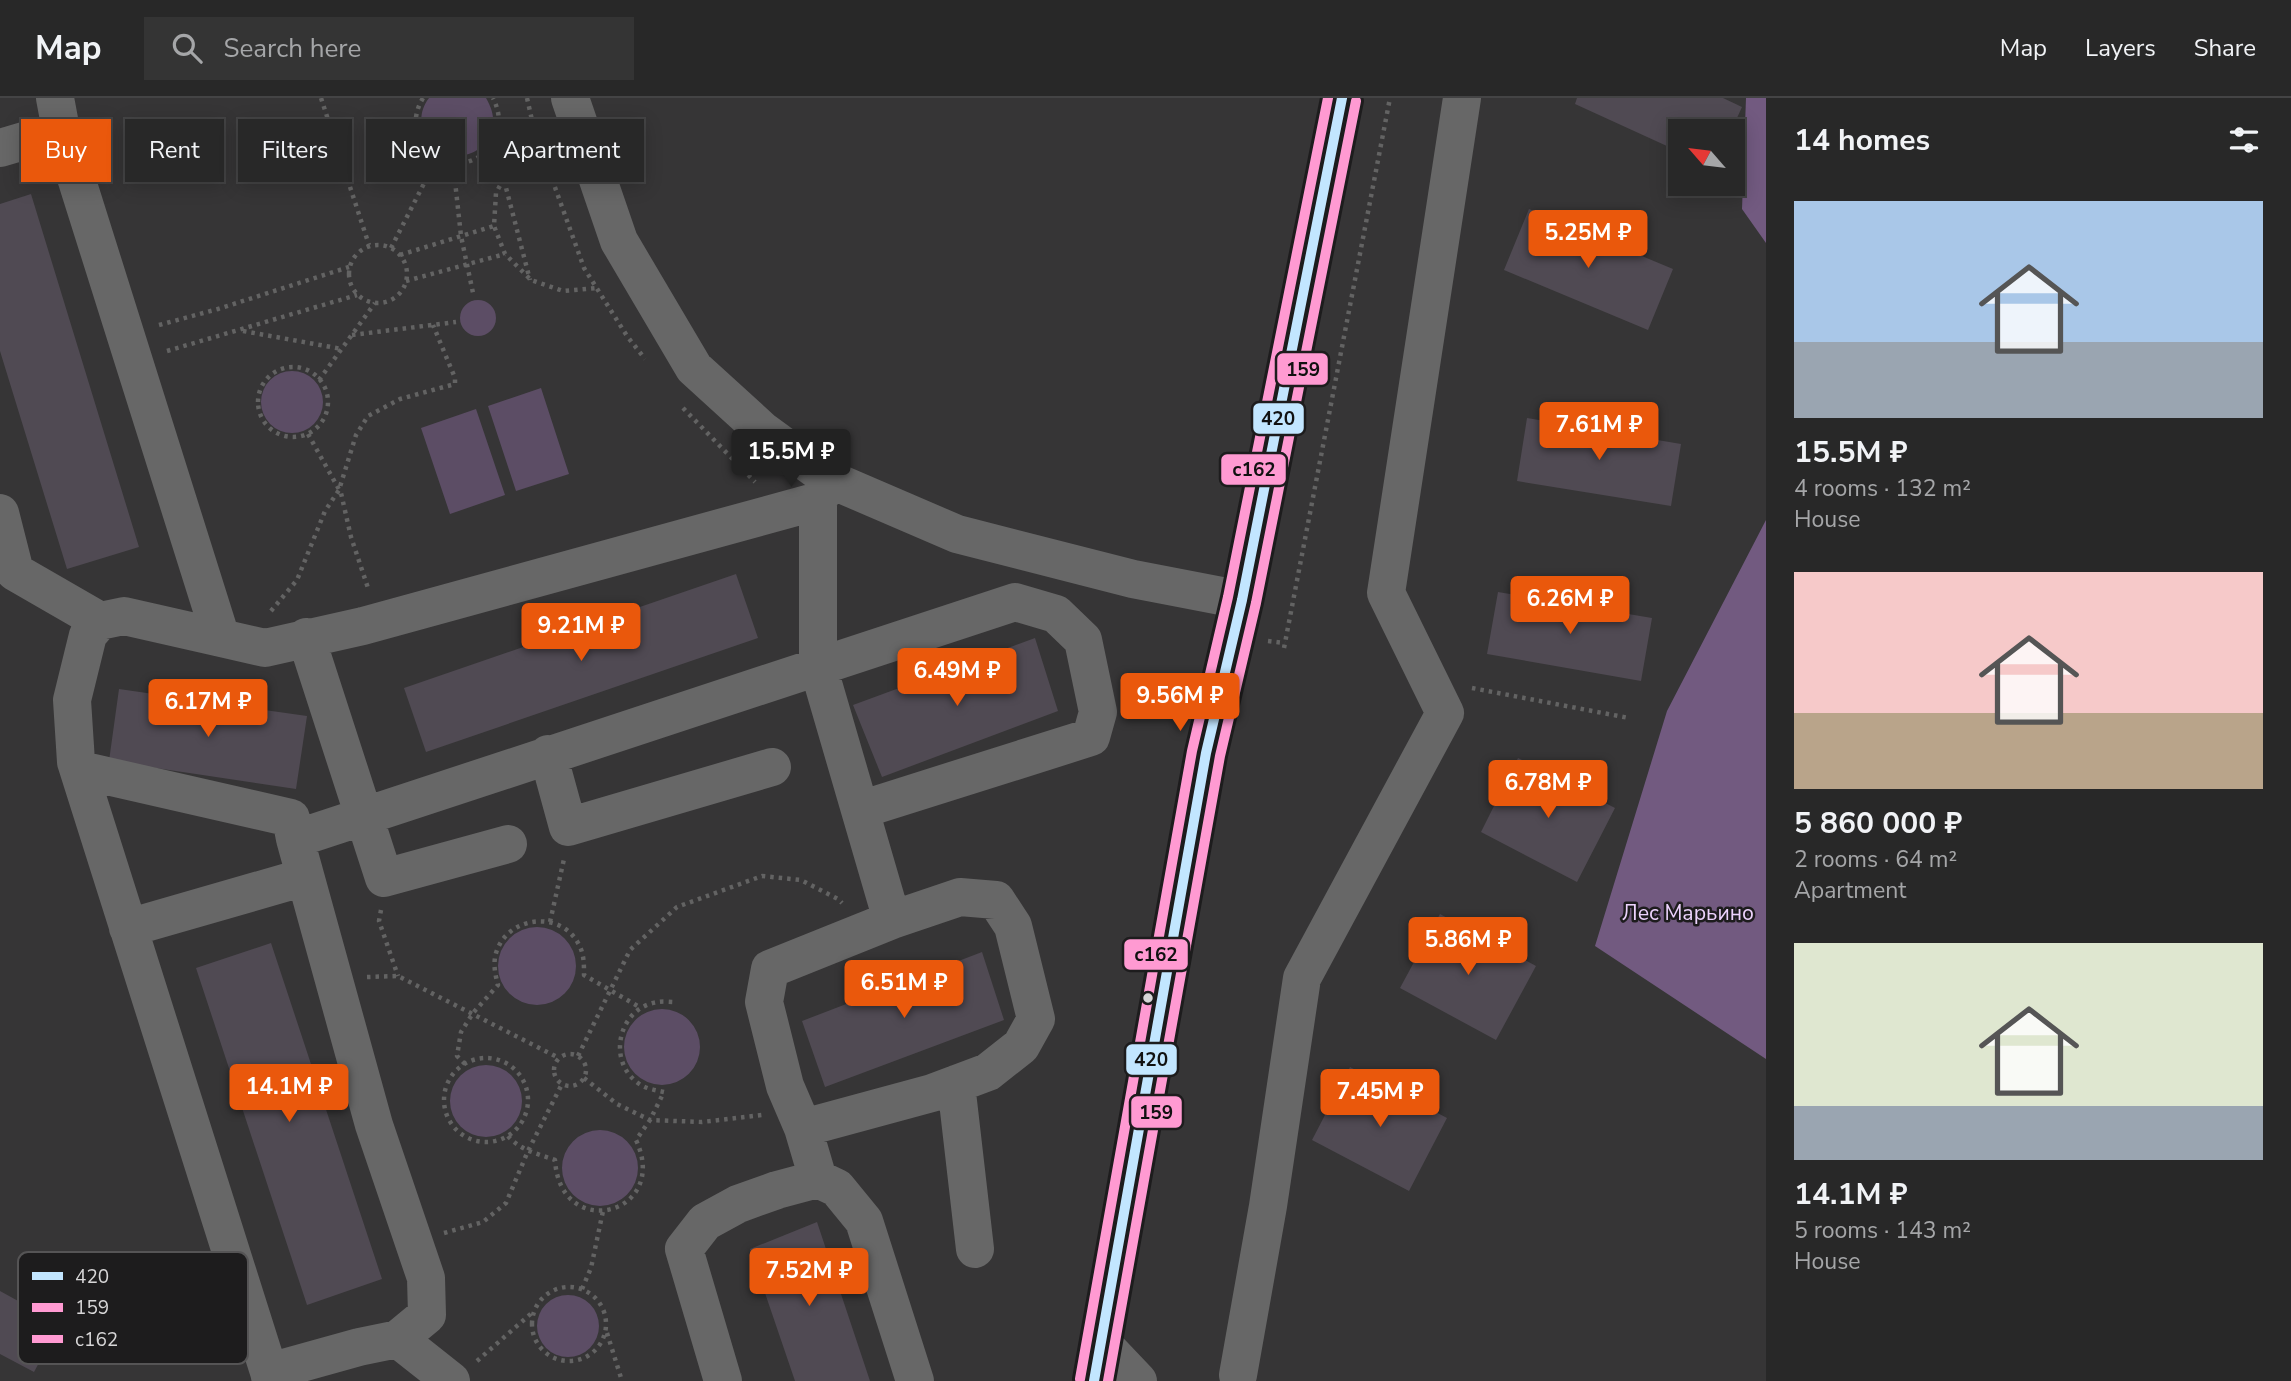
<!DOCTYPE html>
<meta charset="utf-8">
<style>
body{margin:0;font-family:"Nunito Sans",sans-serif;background:#343434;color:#f1f3f6;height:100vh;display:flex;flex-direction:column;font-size:26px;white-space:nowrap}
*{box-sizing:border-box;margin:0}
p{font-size:23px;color:#a5a6a8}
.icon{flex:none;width:38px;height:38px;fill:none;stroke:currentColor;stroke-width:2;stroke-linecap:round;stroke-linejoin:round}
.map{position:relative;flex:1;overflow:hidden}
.drawer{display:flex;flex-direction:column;background:#282828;width:525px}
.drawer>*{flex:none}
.banner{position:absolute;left:21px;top:21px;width:665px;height:63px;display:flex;gap:14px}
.needle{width:46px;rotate:298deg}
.fabs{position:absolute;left:1668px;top:21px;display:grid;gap:14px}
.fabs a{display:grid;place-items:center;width:77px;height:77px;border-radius:0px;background:#282828;box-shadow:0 4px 18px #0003,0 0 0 2px #444445;font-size:35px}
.price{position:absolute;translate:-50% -60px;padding:0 16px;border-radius:7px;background:#ea580c;color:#fff;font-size:23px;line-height:46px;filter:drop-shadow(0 2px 4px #0008)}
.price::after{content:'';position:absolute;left:50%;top:42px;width:21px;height:16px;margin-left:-10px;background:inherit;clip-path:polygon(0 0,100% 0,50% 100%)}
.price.selected{background:#222;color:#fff}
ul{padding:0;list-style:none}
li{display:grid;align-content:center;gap:14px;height:371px;padding:0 28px}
li span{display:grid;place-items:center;height:217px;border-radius:0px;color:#555}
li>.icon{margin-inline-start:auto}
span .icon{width:126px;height:126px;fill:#fffc;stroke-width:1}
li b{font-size:30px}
h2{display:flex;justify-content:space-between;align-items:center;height:84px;padding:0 28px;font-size:30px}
.pill{padding:0 24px;border-radius:0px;background:#282828;box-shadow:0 4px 18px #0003,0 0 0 2px #444445;font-size:24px;line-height:63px}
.pill.selected{background:#ea580c;color:#fff}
header{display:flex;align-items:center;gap:42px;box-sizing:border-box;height:98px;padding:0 35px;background:#282828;border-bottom:2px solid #444445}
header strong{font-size:33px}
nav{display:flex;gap:38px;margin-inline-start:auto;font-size:24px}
.search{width:490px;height:63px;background:#343434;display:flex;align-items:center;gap:18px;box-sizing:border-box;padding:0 24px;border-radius:0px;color:#a5a6a8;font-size:26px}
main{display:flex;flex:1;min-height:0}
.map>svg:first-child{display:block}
.green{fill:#5c4d65}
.forest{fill:#725a80}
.building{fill:#504a53}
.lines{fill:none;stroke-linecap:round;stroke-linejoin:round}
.path{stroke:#636363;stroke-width:4.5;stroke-dasharray:3.5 5;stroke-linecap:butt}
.minor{stroke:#676767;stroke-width:38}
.bus-1-casing{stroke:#1d1c1d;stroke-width:16}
.bus-2-casing{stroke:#1d1c1d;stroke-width:16}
.bus-3-casing{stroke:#1d1c1d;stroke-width:16}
.bus-1{stroke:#c2e6ff;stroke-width:10}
.bus-2{stroke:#ff9ad2;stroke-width:10}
.bus-3{stroke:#ff9ad2;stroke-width:10}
.bus-dot{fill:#d7d6d7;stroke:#1d1c1d;stroke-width:2.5}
.labels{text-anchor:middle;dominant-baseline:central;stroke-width:5;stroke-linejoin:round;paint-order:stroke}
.park-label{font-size:21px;fill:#edd3fd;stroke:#1d1c1d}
.key{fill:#1d1c1d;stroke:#555455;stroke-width:2}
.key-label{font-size:19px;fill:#d7d6d7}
.line-badge{stroke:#1d1c1d;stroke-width:2.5}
.pale-badge-label{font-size:19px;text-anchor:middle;font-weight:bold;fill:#111}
</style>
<header>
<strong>Map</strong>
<div class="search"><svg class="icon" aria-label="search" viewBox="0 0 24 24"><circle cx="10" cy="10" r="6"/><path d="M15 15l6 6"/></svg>Search here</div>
<nav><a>Map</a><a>Layers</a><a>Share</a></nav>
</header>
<main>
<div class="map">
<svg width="1766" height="1283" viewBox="0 0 1766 1283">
<rect width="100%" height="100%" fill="#363536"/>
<path class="green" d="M429,0H486C519,56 431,82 422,31C420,19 422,9 429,0Z
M460 220a18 18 0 1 1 36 0a18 18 0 1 1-36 0Z
M261 304a31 31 0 1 1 62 0a31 31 0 1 1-62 0Z
M541,290L569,376L516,393L488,308Z
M476,311L505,397L450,416L421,330Z
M498 868a39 39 0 1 1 78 0a39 39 0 1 1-78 0Z
M624 949a38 38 0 1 1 76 0a38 38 0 1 1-76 0Z
M450 1003a36 36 0 1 1 72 0a36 36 0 1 1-72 0Z
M562 1070a38 38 0 1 1 76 0a38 38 0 1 1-76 0Z
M537 1228a31 31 0 1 1 62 0a31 31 0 1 1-62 0Z"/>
<path class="forest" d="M1746,0H1766V145L1742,111Z
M1766,422V961L1595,848L1667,613Z"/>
<path class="building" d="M1577,0H1723L1742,9L1731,33H1680V54L1575,6Z
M31,96L139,449L67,471L0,253V106Z
M1529,111L1673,171L1648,232L1504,172Z
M1527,320L1681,346L1671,408L1517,383Z
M736,476L758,540L426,654L404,590Z
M1498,494L1652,520L1641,583L1487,556Z
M1035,540L1058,613L882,679L853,607Z
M119,591L307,618L296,691L109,663Z
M1518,660L1615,710L1577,784L1481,734Z
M1440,816L1536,868L1496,942L1400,890Z
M271,845L382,1181L307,1207L196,870Z
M982,854L1004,922L825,989L802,923Z
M1350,969L1447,1020L1409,1093L1312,1042Z
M817,1124L870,1283H795L750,1151Z
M0,1193L60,1226L34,1274L0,1256Z"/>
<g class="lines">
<path class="path" d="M321,0L369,147
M423,0C415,13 413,28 420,42C447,92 520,54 493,0
M527,0L534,31L584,170L627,238L645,261
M539,45L512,65L496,95L494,128L505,156L531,182L563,193L596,190
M453,65L461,138L473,195
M504,82L530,182
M349 176a29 29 0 1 1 58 0a29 29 0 1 1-58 0Z
M391,150L437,60
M400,157L494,128
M406,183L505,156
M159,227L218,211L349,169
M243,233L342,251
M352,237L456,224
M167,253L357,197
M258 304a35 35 0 1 1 70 0a35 35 0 1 1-70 0Z
M319,282L375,205
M683,310L755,384
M308,336L341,395L351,439L369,493
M271,513L297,482L325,413L339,392L356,337L368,318L400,301L455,286V280L433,227
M1268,543L1285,545
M1284,550L1390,0
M1472,590L1629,620
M381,812L379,823L398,878
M550,824L564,761
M367,879L398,878L559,960
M554 972a16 16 0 1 1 32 0a16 16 0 1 1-32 0Z
M578,958L630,852L677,809L762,778L801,782L838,801L842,805
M444 1002a42 42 0 1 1 84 0a42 42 0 1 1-84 0Z
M465,966L457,958L461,934L473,915L498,887C495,876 493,866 496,855C507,818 560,812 578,845C584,855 584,865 584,877L641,910
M584,980L617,1006L650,1022L702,1024L762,1017
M508,1038C520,1052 538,1056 555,1062C560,1145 671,1117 636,1042L650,1022L664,994C655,992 646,991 638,985C606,962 619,909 658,904C663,903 670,904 675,904
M444,1135L483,1124L506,1105L528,1053L562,986
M532 1226a37 37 0 1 1 74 0a37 37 0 1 1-74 0Z
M582,1191L591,1170L603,1113
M607,1235L622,1283
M477,1263L534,1213"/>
<path class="minor" d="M55,0L61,32L221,540L265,550L363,528L818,403L829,381
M570,0L619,143L694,270L762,332L829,381L957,436L1133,481L1242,502
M0,50L61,32
M0,415L15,474L100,523
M306,539L384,780L508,746
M221,540L124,518L100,523L88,537L72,602L76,664L85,673L291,720L295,741
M548,656L568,729L772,669
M76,664L269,1274
M892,822L770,871L764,904L785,988L803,1030L818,1081L837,1090L864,1123L915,1283
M128,830L305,779
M956,986L975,1151
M803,1030L932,995L988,974L1021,948L1036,921L1013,828L996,802L960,799L892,822L818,568V403
M398,1241L427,1217L426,1180L374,1027L295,741L1015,504L1056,516L1083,542L1098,614L1091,639L860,712
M1100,1243L1138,1283
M1238,1277L1268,1108L1302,880L1445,615L1386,495L1462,0
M271,1283L269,1274L359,1249L398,1241L451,1283
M723,1283L684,1151L705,1124L738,1106L777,1092L818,1081
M1094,1283L1206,655L1242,502L1342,0"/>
<defs>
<path id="bus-1" d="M1094,1283L1206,655L1242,502L1342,0"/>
<path id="bus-2" d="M1108,1283L1220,658L1256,505L1356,3"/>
<path id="bus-3" d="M1080,1281L1192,653L1228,499L1328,0"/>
</defs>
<use href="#bus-1" class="bus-1-casing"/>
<use href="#bus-2" class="bus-2-casing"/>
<use href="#bus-3" class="bus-3-casing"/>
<use href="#bus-1" class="bus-1"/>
<use href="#bus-2" class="bus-2"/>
<use href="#bus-3" class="bus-3"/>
</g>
<circle class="bus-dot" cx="1148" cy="900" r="6"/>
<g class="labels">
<g class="park-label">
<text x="1688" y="815">Лес Марьино</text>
</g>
</g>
<rect x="18" y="1154" width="230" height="112" rx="10" class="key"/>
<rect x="32" y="1174" width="31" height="8" fill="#c2e6ff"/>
<rect x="32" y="1205" width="31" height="9" fill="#ff9ad2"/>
<rect x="32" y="1237" width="31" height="8" fill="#ff9ad2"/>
<g class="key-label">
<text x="75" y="1185">420</text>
<text x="75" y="1216">159</text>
<text x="75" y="1248">с162</text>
</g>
<g class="line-badge">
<rect x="1276" y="254" width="53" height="34" rx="7" fill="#ff9ad2"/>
<rect x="1252" y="304" width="53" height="33" rx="7" fill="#c2e6ff"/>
<rect x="1220" y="355" width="67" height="33" rx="7" fill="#ff9ad2"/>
<rect x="1123" y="840" width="66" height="33" rx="7" fill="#ff9ad2"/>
<rect x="1125" y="945" width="53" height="33" rx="7" fill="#c2e6ff"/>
<rect x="1130" y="997" width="53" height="34" rx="7" fill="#ff9ad2"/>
</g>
<g class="pale-badge-label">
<text x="1303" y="278">159</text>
<text x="1278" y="327">420</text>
<text x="1254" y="378">с162</text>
<text x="1156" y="863">с162</text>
<text x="1151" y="968">420</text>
<text x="1156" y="1021">159</text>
</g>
</svg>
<div class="fabs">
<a><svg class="needle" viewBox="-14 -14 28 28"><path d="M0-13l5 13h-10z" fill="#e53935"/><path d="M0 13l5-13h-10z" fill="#a5a6a8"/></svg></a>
</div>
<b class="price" style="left:1588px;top:172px">5.25M ₽</b>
<b class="price" style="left:1599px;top:364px">7.61M ₽</b>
<b class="price selected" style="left:791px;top:391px">15.5M ₽</b>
<b class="price" style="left:1570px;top:538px">6.26M ₽</b>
<b class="price" style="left:581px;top:565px">9.21M ₽</b>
<b class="price" style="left:957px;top:610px">6.49M ₽</b>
<b class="price" style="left:1180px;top:635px">9.56M ₽</b>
<b class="price" style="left:208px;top:641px">6.17M ₽</b>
<b class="price" style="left:1548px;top:722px">6.78M ₽</b>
<b class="price" style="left:1468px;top:879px">5.86M ₽</b>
<b class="price" style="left:904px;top:922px">6.51M ₽</b>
<b class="price" style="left:289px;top:1026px">14.1M ₽</b>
<b class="price" style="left:1380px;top:1031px">7.45M ₽</b>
<b class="price" style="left:809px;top:1210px">7.52M ₽</b>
<div class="banner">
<a class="pill selected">Buy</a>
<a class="pill">Rent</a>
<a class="pill">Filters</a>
<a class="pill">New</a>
<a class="pill">Apartment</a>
</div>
</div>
<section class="drawer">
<h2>14 homes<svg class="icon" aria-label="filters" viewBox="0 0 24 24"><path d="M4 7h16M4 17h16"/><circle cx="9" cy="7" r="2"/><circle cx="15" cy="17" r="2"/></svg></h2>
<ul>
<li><span style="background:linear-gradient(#a9c7e8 65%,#9aa5b1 0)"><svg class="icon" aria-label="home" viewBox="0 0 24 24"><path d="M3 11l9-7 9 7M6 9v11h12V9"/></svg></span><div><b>15.5M ₽</b><p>4 rooms · 132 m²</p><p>House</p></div></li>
<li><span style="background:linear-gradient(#f6c9c9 65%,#b9a48a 0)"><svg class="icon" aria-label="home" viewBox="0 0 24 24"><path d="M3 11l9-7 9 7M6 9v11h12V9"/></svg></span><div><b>5 860 000 ₽</b><p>2 rooms · 64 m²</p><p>Apartment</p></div></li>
<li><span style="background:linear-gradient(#dfe7d0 75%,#9aa5b1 0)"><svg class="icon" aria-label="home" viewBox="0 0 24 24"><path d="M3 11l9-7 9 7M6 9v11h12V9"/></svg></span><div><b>14.1M ₽</b><p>5 rooms · 143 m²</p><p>House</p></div></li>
</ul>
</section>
</main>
